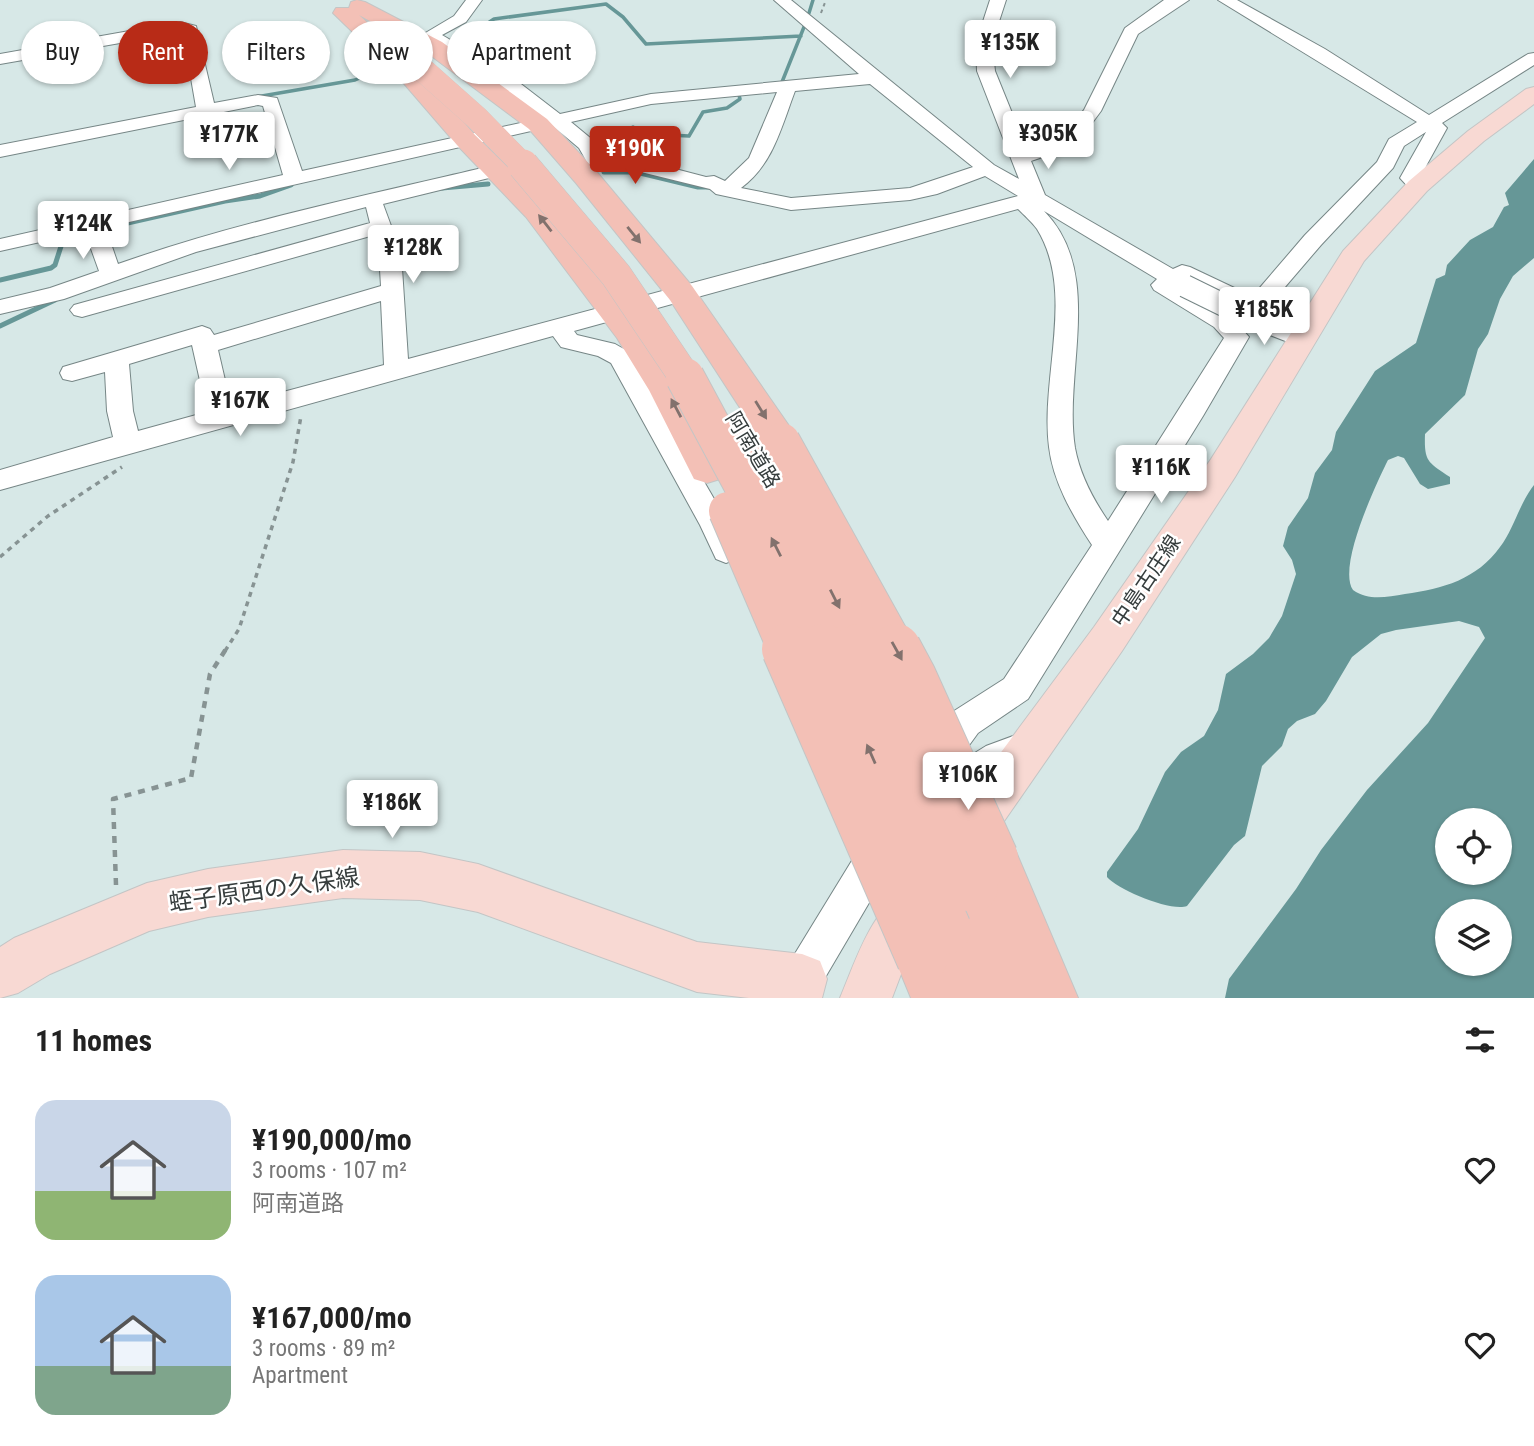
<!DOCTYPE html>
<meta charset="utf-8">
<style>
body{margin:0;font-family:"Roboto Condensed","Noto Sans JP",sans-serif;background:#f2f2f2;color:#222;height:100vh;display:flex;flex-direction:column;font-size:26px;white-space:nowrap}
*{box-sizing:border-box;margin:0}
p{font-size:23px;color:#767676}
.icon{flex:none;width:38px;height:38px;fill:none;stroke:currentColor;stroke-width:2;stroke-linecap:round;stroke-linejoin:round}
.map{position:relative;height:998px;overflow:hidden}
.side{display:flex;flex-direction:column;background:#fff;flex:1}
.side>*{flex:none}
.guide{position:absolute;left:21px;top:21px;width:700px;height:63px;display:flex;gap:14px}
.tools{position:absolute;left:1435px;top:808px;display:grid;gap:14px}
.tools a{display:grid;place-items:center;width:77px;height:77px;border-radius:50%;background:#fff;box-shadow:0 2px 5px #0004;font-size:35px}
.price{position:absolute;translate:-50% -60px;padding:0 16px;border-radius:7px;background:#fff;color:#222;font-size:23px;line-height:46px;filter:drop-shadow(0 2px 4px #0008)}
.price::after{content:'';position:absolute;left:50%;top:42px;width:21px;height:16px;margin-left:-10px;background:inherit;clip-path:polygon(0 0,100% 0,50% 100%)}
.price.on{background:#b82b17;color:#fff}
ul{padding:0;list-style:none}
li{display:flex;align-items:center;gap:21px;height:175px;padding:0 35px}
li span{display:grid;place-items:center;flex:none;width:196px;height:140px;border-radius:21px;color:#555}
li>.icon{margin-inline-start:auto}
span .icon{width:84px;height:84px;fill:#fffc;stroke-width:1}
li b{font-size:30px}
h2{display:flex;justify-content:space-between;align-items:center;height:84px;padding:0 35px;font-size:30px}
.tag{padding:0 24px;border-radius:32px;background:#fff;box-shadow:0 2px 5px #0004;font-size:24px;line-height:63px}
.tag.on{background:#b82b17;color:#fff}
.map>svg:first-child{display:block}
.water{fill:#669797;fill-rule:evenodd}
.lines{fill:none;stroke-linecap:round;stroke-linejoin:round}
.stream-far1{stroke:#669797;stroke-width:3.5}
.stream{stroke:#669797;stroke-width:5}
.minor-casing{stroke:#768686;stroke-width:2}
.major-casing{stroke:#c3c5c5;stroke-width:2}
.highway-casing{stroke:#c3c5c5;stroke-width:2}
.path-far2{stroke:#879393;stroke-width:2;stroke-dasharray:3.5 3.5;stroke-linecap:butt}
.path-far1{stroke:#879393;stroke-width:3.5;stroke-dasharray:5 5;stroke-linecap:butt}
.path{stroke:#879393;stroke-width:4.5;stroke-dasharray:7 7;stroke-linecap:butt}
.minor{fill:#fff;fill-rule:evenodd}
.major{fill:#f8d9d3;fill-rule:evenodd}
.highway{fill:#f3c0b6;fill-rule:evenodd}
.minor-bridge-casing{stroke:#768686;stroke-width:24;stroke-linecap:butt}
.highway-bridge-far3-casing{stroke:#c3c5c5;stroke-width:24;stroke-linecap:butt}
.highway-bridge-far2-casing{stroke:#c3c5c5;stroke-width:32;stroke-linecap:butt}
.highway-bridge-far1-casing{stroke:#c3c5c5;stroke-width:40;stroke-linecap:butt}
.highway-bridge-casing{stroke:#c3c5c5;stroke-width:52;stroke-linecap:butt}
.minor-bridge{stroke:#fff;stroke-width:22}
.highway-bridge-far3{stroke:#f3c0b6;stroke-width:24}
.highway-bridge-far2{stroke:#f3c0b6;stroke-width:31}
.highway-bridge-far1{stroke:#f3c0b6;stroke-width:38}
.highway-bridge{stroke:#f3c0b6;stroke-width:50}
.oneway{fill:#82716d}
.labels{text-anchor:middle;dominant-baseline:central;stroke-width:5;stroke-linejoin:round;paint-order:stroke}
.street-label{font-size:21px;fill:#363d3d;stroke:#fff}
.near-street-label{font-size:24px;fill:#363d3d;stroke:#fff}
</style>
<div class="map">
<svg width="1534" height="998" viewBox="0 0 1534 998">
<rect width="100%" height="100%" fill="#d7e8e7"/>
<path class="water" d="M1534,159V258L1513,276L1500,299L1488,334L1478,349L1465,395L1425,434C1424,462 1428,462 1450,477V484L1428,489L1420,484L1404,458L1398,456L1388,460C1376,484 1337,567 1353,590C1369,601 1386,597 1405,594C1443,589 1477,579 1500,547C1514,529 1519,504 1534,485V998H1225L1229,979L1296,889L1321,850L1367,790L1428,723L1485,638L1479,627L1459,621L1396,630L1381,634L1352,657L1326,701L1315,714L1297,721L1288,729L1282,746L1262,766L1245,836L1234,845L1187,906C1171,912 1118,890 1107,877V872L1138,829L1165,772L1181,752L1204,736L1218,710L1226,674L1253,654L1269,638L1282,616L1296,574L1292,560L1283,546L1288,527L1308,498L1315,473L1332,450L1336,432L1375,371L1416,343L1436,279L1445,275L1447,265L1470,240L1493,227L1504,207L1509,205L1505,193ZM1447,821H1500V873H1447ZM1447,912H1500V964H1447Z"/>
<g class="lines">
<path class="stream-far1" d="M809,13L813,0
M451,42L473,33L494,19L606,4L623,17L646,44L801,36
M780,87L804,27
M256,97L355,80L383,68
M589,146L633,127L648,134L689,136L703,112L727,108L740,99L739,95"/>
<path class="stream" d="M604,172H636L698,187H709
M442,188L488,184
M101,229L225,201L260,196L291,185
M0,280L51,268L55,265L64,237L90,231
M0,326L55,300"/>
<defs>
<path id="minor" d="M466,0H482L466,22L442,35L508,74L560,114L651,94L859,74L774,0H791L994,165L1019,179L977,71L976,43L990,0H1006L992,43L995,71L1027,150L1061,138L1084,110L1125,28L1164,0H1189L1138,34L1101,111L1075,146L1031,161L1045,195L1173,269L1182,265L1190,267L1245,293L1257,291L1305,235L1377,162L1389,139L1417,122L1218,0H1237L1325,49L1429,115L1528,54L1534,53V65L1442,123L1447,128L1420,177L1428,186L1425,190H1411L1400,178L1426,132L1404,146L1393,168L1321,245L1273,301L1248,309L1309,332L1313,338L1309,344L1301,346L1293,344L1236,322L1249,337L1203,416L1028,699L978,733L954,766L986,746L1032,729L1044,734L1049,745L1044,756L1011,769L964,802L951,807L938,802L933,790L943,775L938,776L926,772L921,760L926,748L954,711L1004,679L1092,545C1073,516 1053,482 1049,447C1040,377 1076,292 1037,229C1032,222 1024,215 1018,209L574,331L577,335L615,344L629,352L728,523L741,551L736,559L726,563L716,559L700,525L611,363L598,356L561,347L553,336L0,490V470L113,437L107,411L105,372L72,381L63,379L60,373L63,367L202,326L210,329L214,335L381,286L379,253L374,235L82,317L74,315L70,310L74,305L370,223L366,207L196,252L64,299L0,314V300L50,288L99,271L85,232L0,251V239L283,175L263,106L258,105L0,157V145L196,107L183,32L0,64V54L180,22L196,26L214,103L258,95L277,98L302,171L543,118L531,109L518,113L512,112L509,108L520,100L422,35L454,16ZM870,84L973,167L910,188L791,198L741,188C773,165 782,125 795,91ZM777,92L749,158L725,181L714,176L706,177L641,160L605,159L594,141L571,122L651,104ZM553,126L579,148L591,169L641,172L710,189L716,194L791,210L910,200L937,194L985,176L1018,196L408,359L401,253L383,204L489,178L492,174L489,170L482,168C360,197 237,222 118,264L107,232V227ZM1044,211L1157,279L1151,285L1154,290L1214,327L1224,338L1108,521C1093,499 1080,475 1075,448C1063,372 1105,273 1044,211ZM1196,287L1228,303L1220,310L1189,292ZM381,301L384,365L231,406L218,350ZM192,345L207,412L138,431L133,411L129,364Z
M880,831L893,836L898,849L893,862L816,993L805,998L788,993L782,979L788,965L867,836Z"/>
<path id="major" d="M1534,87V104L1484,141L1427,191L1364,261L1235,477L1122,651L982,853L966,860L950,853L943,837L950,821L1094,627L1211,459L1343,251L1409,181L1468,131L1526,89Z
M343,850L420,852L478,864L697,942L802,954L820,961L827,979L822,998H749L697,992L478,912L420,900L343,898L208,917L149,931L50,974L18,993L0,998V947L14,938L147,883L208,869Z
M916,884L933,891L940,908L933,925L903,969L892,998H840C857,958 873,902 916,884Z"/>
<path id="highway" d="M357,0L365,2L442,42L547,119L596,171L692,286L794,433L799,442L794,451L781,455L768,451L670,300L576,183L529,129L426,52L359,15L410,62L475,135L546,205L642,325L683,390L726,469L720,479L707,483L694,479L649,390L617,338L526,217L457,145L394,72L333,13L336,8H349L351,2Z
M993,832L1011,840L1078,998H911L895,959L903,940L920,932L919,929L927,910L946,902L955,906L947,887L955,869L969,862L967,858L975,840Z"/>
</defs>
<use href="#minor" class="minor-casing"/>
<use href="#major" class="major-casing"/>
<use href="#highway" class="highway-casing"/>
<path class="path-far2" d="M821,13L826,0"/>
<path class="path-far1" d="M0,557L48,516L122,467
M225,651L239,629L293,462L301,416"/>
<path class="path" d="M116,885L113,799L191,778L210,674L226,649"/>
<use href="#minor" class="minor"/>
<use href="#major" class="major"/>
<use href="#highway" class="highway"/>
<defs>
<path id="minor-bridge" d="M1185,286L1244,315"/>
<path id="highway-bridge-far3" d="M414,62L477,118L525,167"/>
<path id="highway-bridge-far2" d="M523,165L616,275L686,379"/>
<path id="highway-bridge-far1" d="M685,377L741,481L825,651
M781,442L897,651
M753,446L860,651
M728,511L788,651"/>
<path id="highway-bridge" d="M787,649L922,959
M824,649L946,929
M859,649L973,887
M896,649L911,677L993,858"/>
</defs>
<use href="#minor-bridge" class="minor-bridge-casing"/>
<use href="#highway-bridge-far3" class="highway-bridge-far3-casing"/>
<use href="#highway-bridge-far2" class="highway-bridge-far2-casing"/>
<use href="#highway-bridge-far1" class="highway-bridge-far1-casing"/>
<use href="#highway-bridge" class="highway-bridge-casing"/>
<use href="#minor-bridge" class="minor-bridge"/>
<use href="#highway-bridge-far3" class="highway-bridge-far3"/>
<use href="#highway-bridge-far2" class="highway-bridge-far2"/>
<use href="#highway-bridge-far1" class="highway-bridge-far1"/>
<use href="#highway-bridge" class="highway-bridge"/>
</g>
<defs><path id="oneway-solid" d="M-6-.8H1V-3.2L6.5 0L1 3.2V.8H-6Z" transform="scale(1.75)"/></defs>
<g class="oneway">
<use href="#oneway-solid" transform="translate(545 223) rotate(-128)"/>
<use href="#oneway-solid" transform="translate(634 235) rotate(51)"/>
<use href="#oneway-solid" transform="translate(676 408) rotate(-118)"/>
<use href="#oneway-solid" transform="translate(761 410) rotate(58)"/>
<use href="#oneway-solid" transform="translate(776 547) rotate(-117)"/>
<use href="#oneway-solid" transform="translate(835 599) rotate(63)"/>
<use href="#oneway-solid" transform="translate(897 651) rotate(61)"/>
<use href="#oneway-solid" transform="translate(871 754) rotate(-114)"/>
</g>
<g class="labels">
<g class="street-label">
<text transform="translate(753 450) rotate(59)">阿南道路</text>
<text transform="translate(1146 581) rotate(-56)">中島古庄線</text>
</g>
<g class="near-street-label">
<text transform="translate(264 890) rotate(-8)">蛭子原西の久保線</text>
</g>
</g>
</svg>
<div class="tools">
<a><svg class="icon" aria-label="locate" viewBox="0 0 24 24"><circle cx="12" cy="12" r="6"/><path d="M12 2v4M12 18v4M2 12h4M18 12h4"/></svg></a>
<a><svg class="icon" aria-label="layers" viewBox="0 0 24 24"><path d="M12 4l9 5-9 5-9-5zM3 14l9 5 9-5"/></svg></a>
</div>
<b class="price" style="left:1010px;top:80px">¥135K</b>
<b class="price" style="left:1048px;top:171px">¥305K</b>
<b class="price" style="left:229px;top:172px">¥177K</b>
<b class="price on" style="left:635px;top:186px">¥190K</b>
<b class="price" style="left:83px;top:261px">¥124K</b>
<b class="price" style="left:413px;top:285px">¥128K</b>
<b class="price" style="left:1264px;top:347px">¥185K</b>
<b class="price" style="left:240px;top:438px">¥167K</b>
<b class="price" style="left:1161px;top:505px">¥116K</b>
<b class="price" style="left:968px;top:812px">¥106K</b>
<b class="price" style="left:392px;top:840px">¥186K</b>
<div class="guide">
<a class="tag">Buy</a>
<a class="tag on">Rent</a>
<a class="tag">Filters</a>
<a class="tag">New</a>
<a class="tag">Apartment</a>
</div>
</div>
<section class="side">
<h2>11 homes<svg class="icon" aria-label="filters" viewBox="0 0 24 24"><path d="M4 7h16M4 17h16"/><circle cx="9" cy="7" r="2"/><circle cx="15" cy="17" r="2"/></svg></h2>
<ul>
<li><span style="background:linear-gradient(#c9d6e8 65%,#8fb573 0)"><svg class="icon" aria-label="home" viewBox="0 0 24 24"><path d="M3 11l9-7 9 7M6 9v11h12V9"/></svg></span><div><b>¥190,000/mo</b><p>3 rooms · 107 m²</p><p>阿南道路</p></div><svg class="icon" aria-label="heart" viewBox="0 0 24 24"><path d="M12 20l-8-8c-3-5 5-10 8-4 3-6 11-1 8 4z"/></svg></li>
<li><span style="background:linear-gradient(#a9c7e8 65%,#7fa58c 0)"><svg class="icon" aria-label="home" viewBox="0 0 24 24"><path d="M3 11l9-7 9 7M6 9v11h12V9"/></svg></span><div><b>¥167,000/mo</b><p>3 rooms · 89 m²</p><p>Apartment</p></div><svg class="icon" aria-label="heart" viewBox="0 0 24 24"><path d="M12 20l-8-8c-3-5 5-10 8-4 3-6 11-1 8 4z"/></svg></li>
</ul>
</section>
